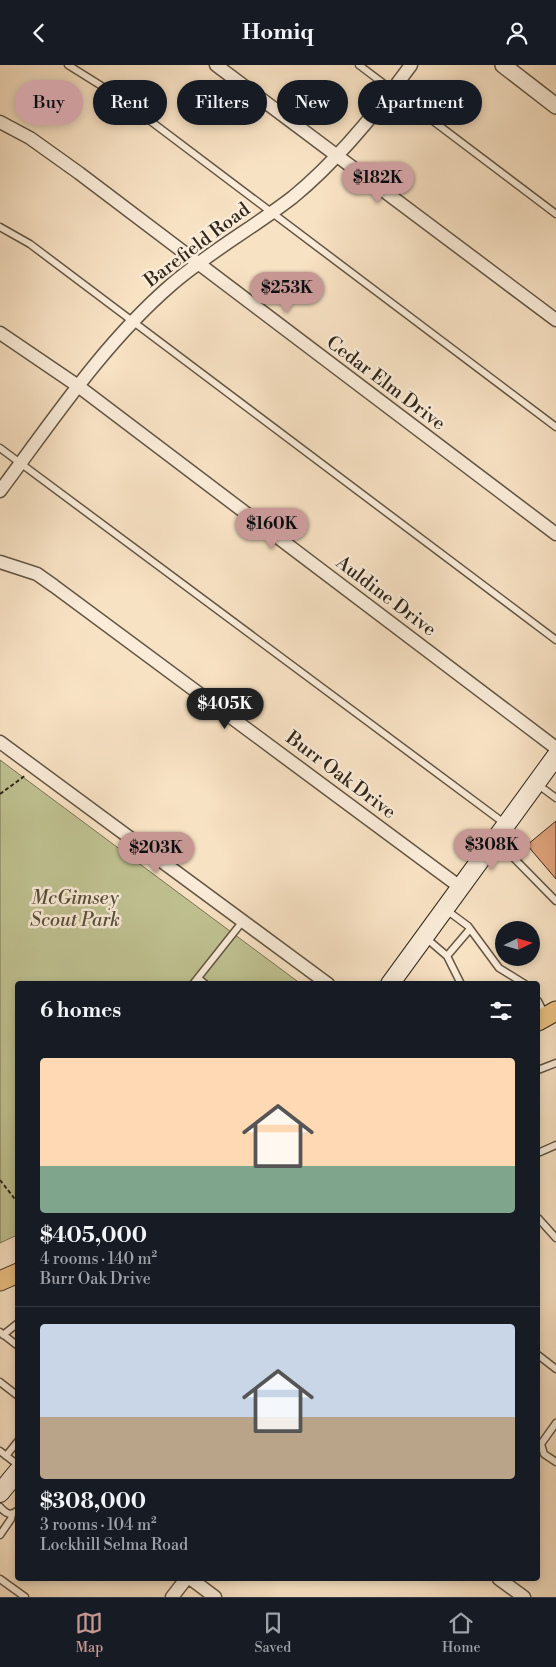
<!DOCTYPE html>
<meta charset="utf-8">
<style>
body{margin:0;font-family:"Libre Bodoni",serif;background:#242831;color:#f1f3f6;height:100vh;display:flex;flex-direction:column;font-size:19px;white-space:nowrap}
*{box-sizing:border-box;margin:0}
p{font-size:16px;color:#9ea1a6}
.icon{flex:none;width:28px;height:28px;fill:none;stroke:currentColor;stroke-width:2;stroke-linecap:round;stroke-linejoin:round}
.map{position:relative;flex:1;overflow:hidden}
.drawer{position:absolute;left:15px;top:916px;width:525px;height:600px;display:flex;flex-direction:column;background:#171b24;border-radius:5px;box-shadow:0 2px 8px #0003}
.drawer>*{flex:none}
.guide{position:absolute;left:15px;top:15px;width:526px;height:45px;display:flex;gap:10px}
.needle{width:32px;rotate:85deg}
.fabs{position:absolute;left:495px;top:856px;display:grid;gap:10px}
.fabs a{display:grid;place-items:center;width:45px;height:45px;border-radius:50%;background:#171b24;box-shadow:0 2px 8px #0003;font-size:25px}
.price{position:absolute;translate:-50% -42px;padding:0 11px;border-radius:18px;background:#c59692;color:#111;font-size:16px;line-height:32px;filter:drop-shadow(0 1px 2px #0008)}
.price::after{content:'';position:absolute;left:50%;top:30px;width:15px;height:11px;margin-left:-8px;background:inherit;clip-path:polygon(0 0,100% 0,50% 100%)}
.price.selected{background:#222;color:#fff}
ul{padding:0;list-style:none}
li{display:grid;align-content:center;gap:10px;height:265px;padding:0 25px}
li+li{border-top:1px solid #363941}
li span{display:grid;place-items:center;height:155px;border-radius:5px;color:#555}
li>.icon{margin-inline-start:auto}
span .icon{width:90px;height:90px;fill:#fffc;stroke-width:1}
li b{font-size:21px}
h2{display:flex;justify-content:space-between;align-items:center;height:60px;padding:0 25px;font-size:21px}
.pill{padding:0 18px;border-radius:22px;background:#171b24;box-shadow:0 2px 8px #0003;font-size:18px;line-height:45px}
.pill.selected{background:#c59692;color:#111}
header{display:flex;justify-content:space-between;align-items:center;height:65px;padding:0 25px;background:#171b24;font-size:22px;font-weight:700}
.dock{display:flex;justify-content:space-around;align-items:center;height:70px;border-top:1px solid #363941;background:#171b24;font-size:14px;color:#9ea1a6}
.dock a{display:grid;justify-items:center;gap:2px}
.dock .selected{color:#c59692}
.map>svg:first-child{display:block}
.green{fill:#c0c292;stroke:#787456}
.building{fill:#e2a57e;stroke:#31271a}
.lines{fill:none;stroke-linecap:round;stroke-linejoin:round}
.service-casing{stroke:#635644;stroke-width:9}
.minor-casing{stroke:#635644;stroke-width:15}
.tertiary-casing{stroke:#635644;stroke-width:18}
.secondary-casing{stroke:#31271a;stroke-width:20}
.primary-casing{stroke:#31271a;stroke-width:21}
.path{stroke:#31271a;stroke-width:2;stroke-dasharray:4 2.5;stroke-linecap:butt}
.service{stroke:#faecd9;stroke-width:6}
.minor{stroke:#faecd9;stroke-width:12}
.tertiary{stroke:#faecd9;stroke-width:15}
.secondary{stroke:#faecd9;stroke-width:18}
.primary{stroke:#ecc182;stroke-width:19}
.labels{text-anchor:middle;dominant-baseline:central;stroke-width:5;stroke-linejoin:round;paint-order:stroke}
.street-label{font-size:19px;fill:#31271a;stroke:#faecd9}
.park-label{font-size:19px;font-style:italic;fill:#554e38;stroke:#faecd9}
</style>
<header><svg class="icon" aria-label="back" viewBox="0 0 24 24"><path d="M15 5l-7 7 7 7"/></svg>Homiq<svg class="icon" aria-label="person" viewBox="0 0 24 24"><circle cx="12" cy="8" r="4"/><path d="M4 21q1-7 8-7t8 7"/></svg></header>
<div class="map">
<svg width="556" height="1532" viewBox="0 0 556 1532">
<rect width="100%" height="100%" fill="#f8e2c4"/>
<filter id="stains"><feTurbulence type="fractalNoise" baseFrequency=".004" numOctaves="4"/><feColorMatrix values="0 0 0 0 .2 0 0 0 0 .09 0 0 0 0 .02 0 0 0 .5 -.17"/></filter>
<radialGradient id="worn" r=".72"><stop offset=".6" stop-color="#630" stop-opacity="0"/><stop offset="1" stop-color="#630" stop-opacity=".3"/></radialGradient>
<path class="green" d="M0,695L301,919H18L17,1170L0,1178Z"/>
<path class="building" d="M556,756V814L527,780Z"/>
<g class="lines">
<defs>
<path id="service" d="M68,0L116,30L556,362
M359,0L556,149
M0,162L30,179L556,575
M0,383L504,758
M537,719L556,733
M496,775L556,836
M445,844L468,861L499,903L525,919
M426,873L447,891L461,919
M447,891L470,864
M198,913L205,919
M193,919L243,856
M538,936L545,950
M538,1005L556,998
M538,1088L556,1080
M538,1153L556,1173
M0,1267L18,1281
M3,1270L18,1258
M538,1290L556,1304
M0,1317L18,1331
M556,1358L541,1379L544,1389L556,1397
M0,1386L18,1400
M6,1391L18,1376
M0,1442C5,1448 11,1452 18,1445
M0,1470L11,1454L12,1449
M0,1514L25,1532"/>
<path id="minor" d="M216,0L556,255
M0,57L30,73L79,108L556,469
M0,268L78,321L556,683
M0,426C53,355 103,279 171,220C209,187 253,163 293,132C338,95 377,47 411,0
M0,497L37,509L54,521L460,822
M0,677L328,919
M191,1514L215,1532
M499,1514L524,1532
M172,1532L186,1514"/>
<path id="tertiary" d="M503,0L556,41"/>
<path id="secondary" d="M390,919L556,691
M0,1428L18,1406"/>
<path id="primary" d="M538,956L556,946
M0,1216L18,1208"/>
</defs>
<use href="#service" class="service-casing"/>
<use href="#minor" class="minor-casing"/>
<use href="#tertiary" class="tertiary-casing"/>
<use href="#secondary" class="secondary-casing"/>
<use href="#primary" class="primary-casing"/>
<path class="path" d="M0,729L26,710
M0,1115L18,1138"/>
<use href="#service" class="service"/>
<use href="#minor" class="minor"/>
<use href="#tertiary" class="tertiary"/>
<use href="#secondary" class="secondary"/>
<use href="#primary" class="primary"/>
</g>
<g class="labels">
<g class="street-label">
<text transform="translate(197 180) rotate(-37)">Barefield Road</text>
<text transform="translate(386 318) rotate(37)">Cedar Elm Drive</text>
<text transform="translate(386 531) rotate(37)">Auldine Drive</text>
<text transform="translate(341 710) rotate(37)">Burr Oak Drive</text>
</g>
<g class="park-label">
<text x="75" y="833">McGimsey<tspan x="75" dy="22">Scout Park</tspan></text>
</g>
</g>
<rect width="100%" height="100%" filter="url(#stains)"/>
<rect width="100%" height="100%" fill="url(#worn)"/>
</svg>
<div class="fabs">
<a><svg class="needle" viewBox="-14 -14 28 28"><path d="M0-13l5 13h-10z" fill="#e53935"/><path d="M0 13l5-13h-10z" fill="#9ea1a6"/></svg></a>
</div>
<b class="price" style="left:378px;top:139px">$182K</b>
<b class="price" style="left:287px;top:249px">$253K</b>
<b class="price" style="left:272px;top:485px">$160K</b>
<b class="price selected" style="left:225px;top:665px">$405K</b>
<b class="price" style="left:492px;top:806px">$308K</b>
<b class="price" style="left:156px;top:809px">$203K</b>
<div class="guide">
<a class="pill selected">Buy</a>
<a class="pill">Rent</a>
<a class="pill">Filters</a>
<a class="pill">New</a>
<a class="pill">Apartment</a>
</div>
<section class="drawer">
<h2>6 homes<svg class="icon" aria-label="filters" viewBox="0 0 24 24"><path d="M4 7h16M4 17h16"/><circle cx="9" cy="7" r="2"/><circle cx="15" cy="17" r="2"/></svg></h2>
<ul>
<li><span style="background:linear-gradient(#ffd9b3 70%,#7fa58c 0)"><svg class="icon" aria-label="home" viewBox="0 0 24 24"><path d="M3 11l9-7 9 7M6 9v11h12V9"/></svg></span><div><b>$405,000</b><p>4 rooms · 140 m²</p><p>Burr Oak Drive</p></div></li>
<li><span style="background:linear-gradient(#c9d6e8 60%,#b9a48a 0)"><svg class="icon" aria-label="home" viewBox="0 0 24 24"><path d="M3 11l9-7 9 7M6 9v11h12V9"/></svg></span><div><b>$308,000</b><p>3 rooms · 104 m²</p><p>Lockhill Selma Road</p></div></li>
</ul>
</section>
</div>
<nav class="dock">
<a class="selected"><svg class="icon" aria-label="map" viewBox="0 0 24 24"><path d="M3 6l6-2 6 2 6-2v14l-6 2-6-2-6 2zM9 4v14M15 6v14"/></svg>Map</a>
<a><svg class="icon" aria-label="saved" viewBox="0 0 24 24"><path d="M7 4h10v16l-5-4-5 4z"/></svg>Saved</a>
<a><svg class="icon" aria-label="home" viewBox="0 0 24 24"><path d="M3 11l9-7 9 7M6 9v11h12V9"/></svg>Home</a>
</nav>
